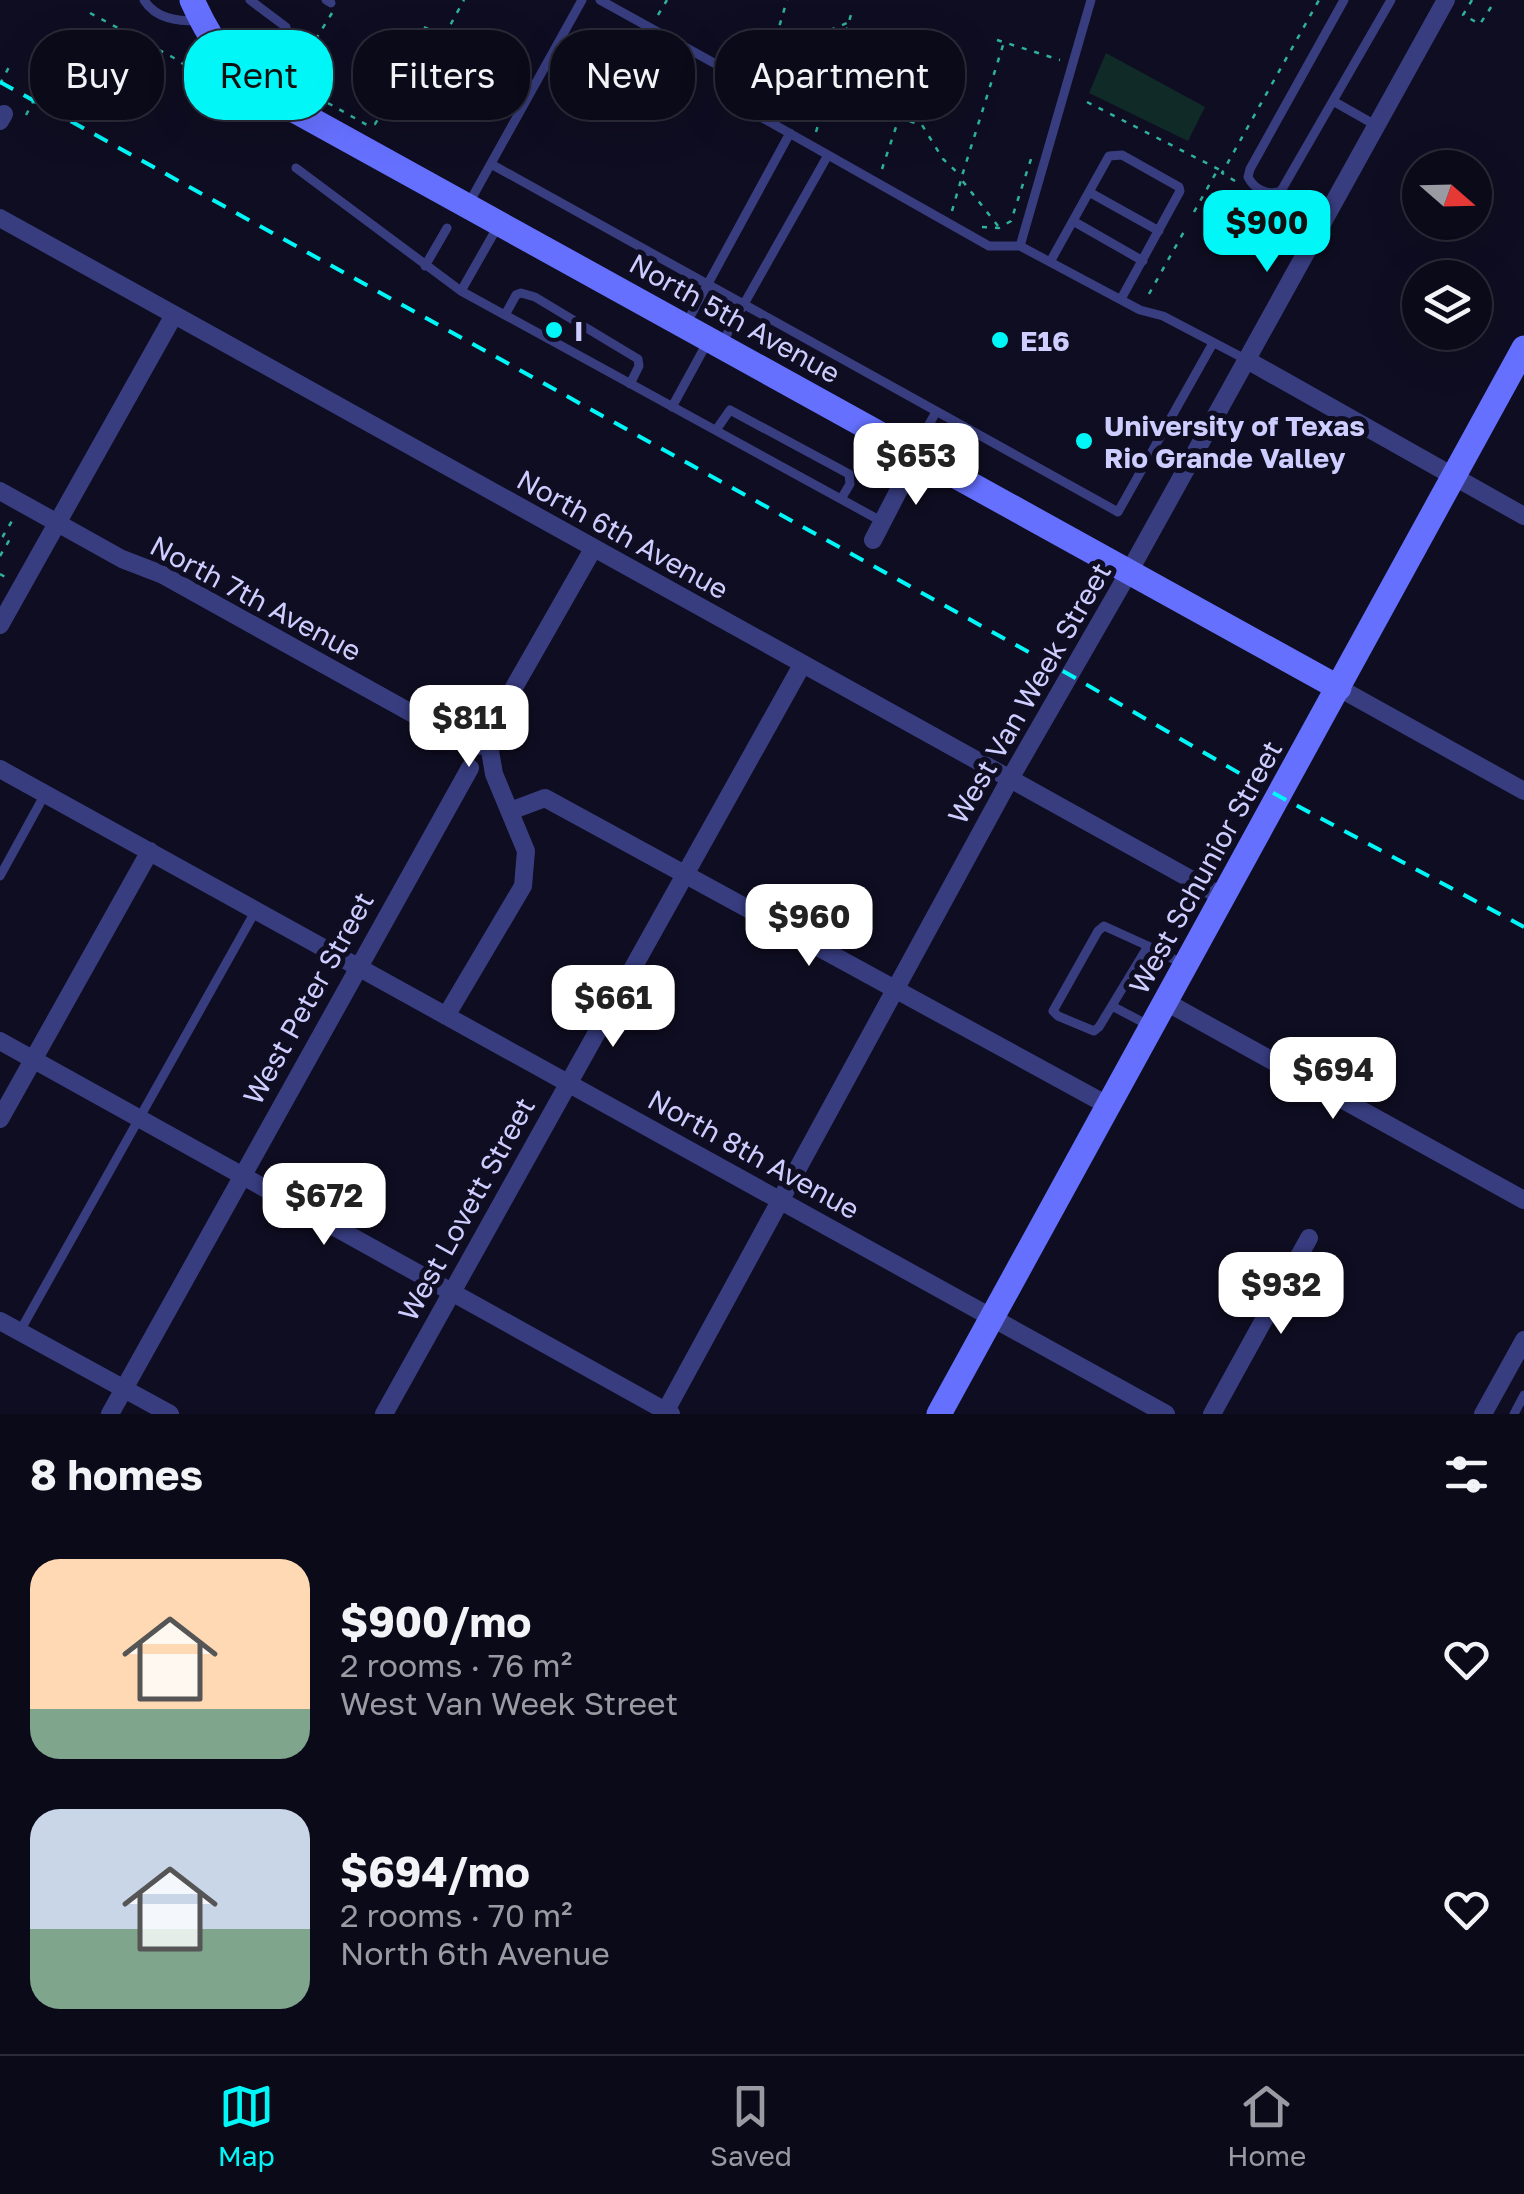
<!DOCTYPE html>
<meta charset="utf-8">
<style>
body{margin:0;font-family:"Golos Text",sans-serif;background:#191826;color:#f1f3f6;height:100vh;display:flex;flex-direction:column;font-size:38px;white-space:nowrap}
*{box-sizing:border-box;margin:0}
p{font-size:32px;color:#9a9aa2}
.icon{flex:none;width:55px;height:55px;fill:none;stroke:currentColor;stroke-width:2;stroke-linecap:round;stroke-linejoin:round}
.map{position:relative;height:1414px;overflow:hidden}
.sheet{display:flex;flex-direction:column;background:#0b0a19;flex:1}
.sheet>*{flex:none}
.hud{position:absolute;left:30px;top:30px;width:1000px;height:90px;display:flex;gap:20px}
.needle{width:65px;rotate:110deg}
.fabs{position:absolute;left:1402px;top:150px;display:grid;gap:20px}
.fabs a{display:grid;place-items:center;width:90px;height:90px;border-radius:50%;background:#0b0a19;box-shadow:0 10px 40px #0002,0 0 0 2px #2b2b38;font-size:50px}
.price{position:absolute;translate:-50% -85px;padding:0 22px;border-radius:20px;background:#fff;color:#222;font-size:32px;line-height:65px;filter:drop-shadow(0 2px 5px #0008)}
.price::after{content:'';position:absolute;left:50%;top:60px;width:30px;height:22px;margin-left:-15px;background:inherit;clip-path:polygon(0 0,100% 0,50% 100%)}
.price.on{background:#01f7f7;color:#111}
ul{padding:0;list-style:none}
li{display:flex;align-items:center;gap:30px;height:250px;padding:0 30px}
li span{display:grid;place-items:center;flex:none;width:280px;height:200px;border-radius:30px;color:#555}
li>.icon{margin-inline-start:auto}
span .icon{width:120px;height:120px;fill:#fffc;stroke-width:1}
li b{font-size:42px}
h2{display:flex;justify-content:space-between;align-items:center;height:120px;padding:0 30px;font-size:42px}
.chip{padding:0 35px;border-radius:40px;background:#0b0a19;box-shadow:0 10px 40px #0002,0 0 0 2px #2b2b38;font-size:35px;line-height:90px}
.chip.on{background:#01f7f7;color:#111}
.menu{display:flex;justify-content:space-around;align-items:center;height:140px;border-top:2px solid #2b2b38;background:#0b0a19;font-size:28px;color:#9a9aa2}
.menu a{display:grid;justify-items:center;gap:5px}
.menu .on{color:#01f7f7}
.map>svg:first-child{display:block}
.green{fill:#102b27}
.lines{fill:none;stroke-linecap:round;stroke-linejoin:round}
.path{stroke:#2eb29d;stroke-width:2.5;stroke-dasharray:5 8;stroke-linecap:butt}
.lane{stroke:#383d80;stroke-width:9}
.street{stroke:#383d80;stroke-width:18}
.secondary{stroke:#6570fe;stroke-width:25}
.rail{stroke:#01f7f7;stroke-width:4;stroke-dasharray:15 12;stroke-linecap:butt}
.poi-dot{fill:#01f7f7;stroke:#0f0d21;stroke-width:4}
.labels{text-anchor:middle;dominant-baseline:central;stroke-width:10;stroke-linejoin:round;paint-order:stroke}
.street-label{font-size:28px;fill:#cecdff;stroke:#0f0d21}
.poi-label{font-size:28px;font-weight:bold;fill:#cecdff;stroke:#0f0d21;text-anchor:start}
</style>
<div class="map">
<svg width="1524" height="1414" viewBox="0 0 1524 1414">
<rect width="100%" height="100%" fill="#0f0d21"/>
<path class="green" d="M1106,53L1205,107L1188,141L1089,93Z"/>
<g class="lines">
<path class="path" d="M1472,0L1463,15L1480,24L1495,1
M90,13L174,58L244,103
M332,13L309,50L288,69L287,80L367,125L375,124L401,83L424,73L464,0
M658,15L667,0
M424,27L442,36
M997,40L1060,60
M770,55L847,23
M736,60L779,84L773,108L788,118
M765,75L787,0
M0,84L9,67
M1087,102L1222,171
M26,115L42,85
M816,132L853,8
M882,169L899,118L922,125L943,159L961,176
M1235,181L1222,173L1319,0
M1277,204L1305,220
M952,211L961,180
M1194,212L1217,171
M998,226L961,179L1004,42
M982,227L999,228L1011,221L1031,159
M1149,294L1186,228
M0,556L10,539L3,536L12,521
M0,574L7,578"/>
<path class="lane" d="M144,0C156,19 177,21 198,21
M250,0L286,27L288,45L261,86
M326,0L331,3
M600,0L732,73L759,116L989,246H1020L1140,310L1163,316L1247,360
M1344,0L1250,169L1248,177C1254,189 1267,196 1281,191L1391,0
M1333,101L1377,126
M491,164L1118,512L1213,343
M296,168L461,291
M1089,192L1159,231
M469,203L582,0
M1073,221L1143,261
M498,226L461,291L881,521
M1020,246L1091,0
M1050,262L1109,156L1122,155L1179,187L1180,191L1121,299
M425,266L447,228
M505,315L516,295L521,293L535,297L638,359L639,366L630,384
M686,324L790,133
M722,343L828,155
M672,407L707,343
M716,430L730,410L849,474L850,484L841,499
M915,449L936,412
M0,876L45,794
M1148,946L1104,926L1098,931L1053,1011L1058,1016L1094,1031L1099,1027L1148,946L1181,963
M1112,1006L1150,1026
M20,1331L256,910
M1514,1414L1524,1395"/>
<path class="street" d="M0,121L4,114
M0,218L1221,896
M1247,360L1524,516
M0,491L122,559L161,574L471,746L489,745
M873,540L918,453
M0,625L174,315
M1339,688L1524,791
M0,769L1166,1414
M510,811L545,798L1109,1106
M1166,1002L1524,1200
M446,1016L523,886L526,851L494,774L489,745L500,712L593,549
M0,1041L671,1414
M0,1119L150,851
M0,1321L170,1414
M110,1414L470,768
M384,1414L802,665
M664,1414L1011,777L1129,572L1446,0
M1212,1414L1309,1238
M1483,1414L1524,1340"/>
<path class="secondary" d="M192,0C216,53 234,72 283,104L1339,688
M939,1414L1524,348"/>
<path class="rail" d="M0,82L1070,675L1277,795L1524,927"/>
</g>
<g class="poi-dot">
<circle cx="554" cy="330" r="10"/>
<circle cx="1000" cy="340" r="10"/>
<circle cx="1084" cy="441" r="10"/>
</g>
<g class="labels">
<g class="street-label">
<text transform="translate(735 318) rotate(29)">North 5th Avenue</text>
<text transform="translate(623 534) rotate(29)">North 6th Avenue</text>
<text transform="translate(256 598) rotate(28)">North 7th Avenue</text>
<text transform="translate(1029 693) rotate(-60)">West Van Week Street</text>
<text transform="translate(1205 867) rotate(-61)">West Schunior Street</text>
<text transform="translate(308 998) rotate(-61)">West Peter Street</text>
<text transform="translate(754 1154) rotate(29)">North 8th Avenue</text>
<text transform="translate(466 1209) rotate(-61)">West Lovett Street</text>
</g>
<g class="poi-label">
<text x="574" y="330">I</text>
<text x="1020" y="340">E16</text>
<text x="1104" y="425">University of Texas<tspan x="1104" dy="32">Rio Grande Valley</tspan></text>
</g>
</g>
</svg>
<div class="fabs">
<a><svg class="needle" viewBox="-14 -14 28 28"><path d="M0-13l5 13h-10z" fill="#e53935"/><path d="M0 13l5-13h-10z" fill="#9a9aa2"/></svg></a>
<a><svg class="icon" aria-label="layers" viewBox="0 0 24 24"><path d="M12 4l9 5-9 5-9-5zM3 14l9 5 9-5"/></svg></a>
</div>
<b class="price on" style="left:1267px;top:275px">$900</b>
<b class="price" style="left:916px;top:508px">$653</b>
<b class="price" style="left:469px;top:770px">$811</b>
<b class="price" style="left:809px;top:969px">$960</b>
<b class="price" style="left:613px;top:1050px">$661</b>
<b class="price" style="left:1333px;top:1122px">$694</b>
<b class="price" style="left:324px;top:1248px">$672</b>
<b class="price" style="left:1281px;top:1337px">$932</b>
<div class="hud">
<a class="chip">Buy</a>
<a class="chip on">Rent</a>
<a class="chip">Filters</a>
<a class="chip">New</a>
<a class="chip">Apartment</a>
</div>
</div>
<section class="sheet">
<h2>8 homes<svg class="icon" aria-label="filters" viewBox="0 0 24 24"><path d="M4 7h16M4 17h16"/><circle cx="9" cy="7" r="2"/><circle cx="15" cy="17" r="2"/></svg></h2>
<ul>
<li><span style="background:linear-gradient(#ffd9b3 75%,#7fa58c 0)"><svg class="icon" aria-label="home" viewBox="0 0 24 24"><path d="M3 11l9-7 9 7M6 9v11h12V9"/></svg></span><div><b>$900/mo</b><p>2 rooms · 76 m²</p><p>West Van Week Street</p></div><svg class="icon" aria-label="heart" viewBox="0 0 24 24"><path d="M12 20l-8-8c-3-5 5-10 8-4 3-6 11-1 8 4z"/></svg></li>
<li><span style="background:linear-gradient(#c9d6e8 60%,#7fa58c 0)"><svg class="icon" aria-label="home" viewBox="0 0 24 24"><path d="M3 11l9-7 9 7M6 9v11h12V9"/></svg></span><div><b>$694/mo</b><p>2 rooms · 70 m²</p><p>North 6th Avenue</p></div><svg class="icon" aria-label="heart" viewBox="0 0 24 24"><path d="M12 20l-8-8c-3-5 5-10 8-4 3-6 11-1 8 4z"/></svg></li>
</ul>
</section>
<nav class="menu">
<a class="on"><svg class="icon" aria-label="map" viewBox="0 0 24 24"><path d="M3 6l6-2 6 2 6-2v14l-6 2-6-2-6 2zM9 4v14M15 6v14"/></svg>Map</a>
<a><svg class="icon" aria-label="saved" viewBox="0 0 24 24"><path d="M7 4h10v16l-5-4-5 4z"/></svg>Saved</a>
<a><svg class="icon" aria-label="home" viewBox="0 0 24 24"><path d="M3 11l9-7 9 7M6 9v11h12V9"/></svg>Home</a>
</nav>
